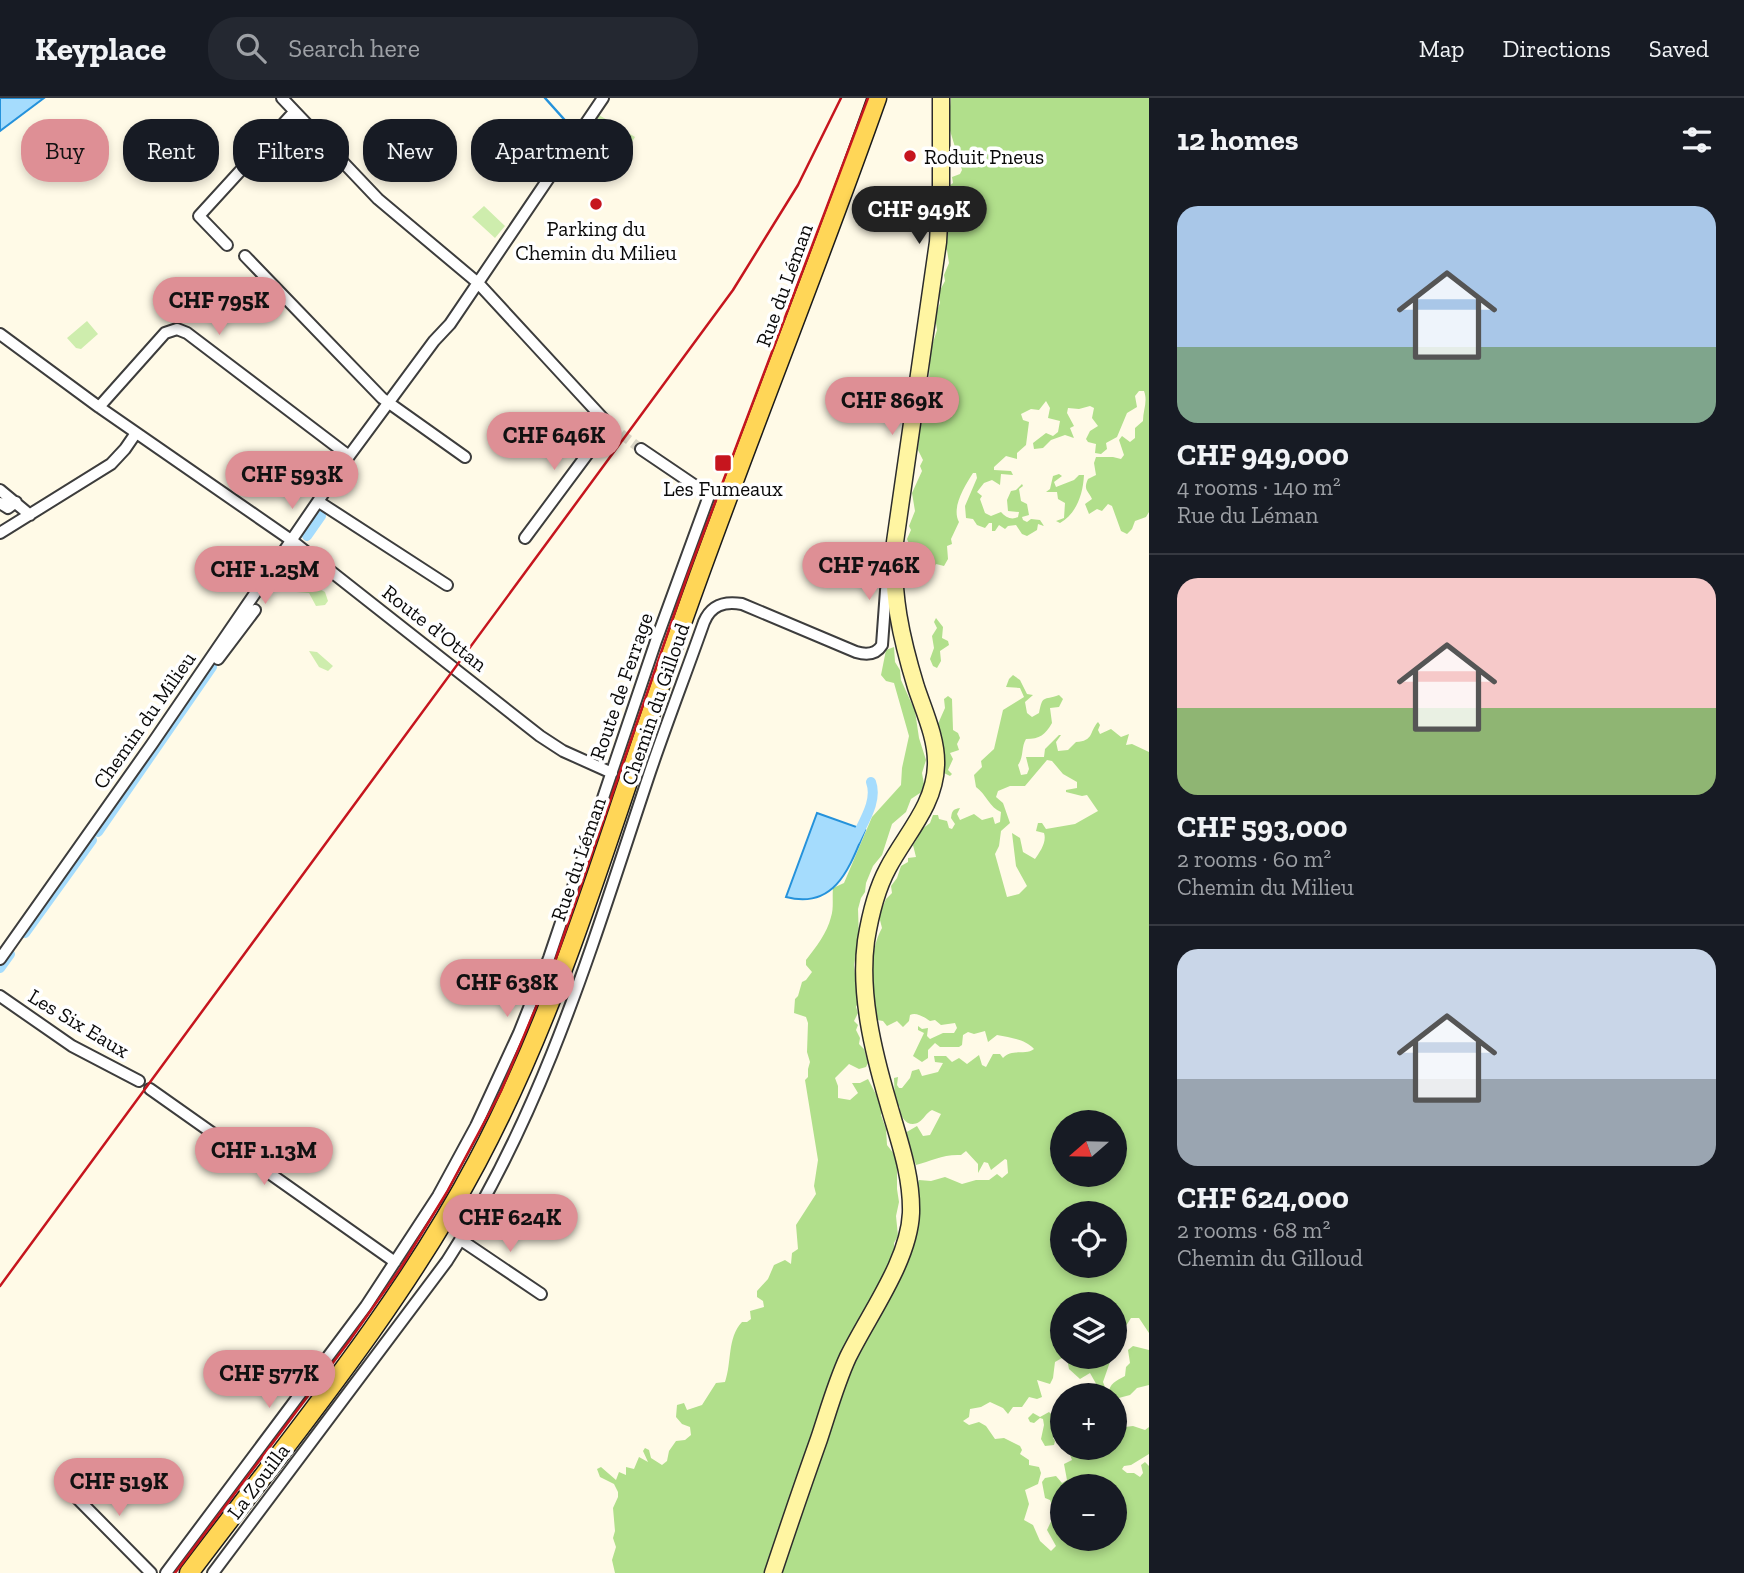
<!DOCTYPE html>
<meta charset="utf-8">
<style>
body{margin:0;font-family:"Zilla Slab",serif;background:#242831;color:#f1f3f6;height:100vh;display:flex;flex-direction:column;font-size:26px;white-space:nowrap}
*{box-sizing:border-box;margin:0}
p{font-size:23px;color:#9ea1a6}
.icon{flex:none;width:38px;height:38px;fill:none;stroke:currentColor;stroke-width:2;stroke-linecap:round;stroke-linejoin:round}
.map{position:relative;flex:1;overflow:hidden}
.side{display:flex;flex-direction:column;background:#171b24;width:595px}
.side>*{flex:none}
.top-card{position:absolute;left:21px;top:21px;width:665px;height:63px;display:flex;gap:14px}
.needle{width:46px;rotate:250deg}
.tools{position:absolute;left:1050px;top:1012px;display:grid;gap:14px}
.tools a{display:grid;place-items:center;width:77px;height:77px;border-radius:50%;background:#171b24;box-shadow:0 4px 10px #0003;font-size:35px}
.price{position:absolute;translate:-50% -60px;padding:0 16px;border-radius:24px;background:#de8f95;color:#111;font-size:23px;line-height:46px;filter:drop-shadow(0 2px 4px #0008)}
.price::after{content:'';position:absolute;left:50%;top:42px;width:21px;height:16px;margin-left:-10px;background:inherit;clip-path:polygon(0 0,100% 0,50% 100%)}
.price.active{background:#222;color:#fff}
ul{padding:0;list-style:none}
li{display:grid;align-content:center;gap:14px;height:371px;padding:0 28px}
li+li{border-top:2px solid #363941}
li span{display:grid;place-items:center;height:217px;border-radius:21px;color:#555}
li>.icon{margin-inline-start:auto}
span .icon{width:126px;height:126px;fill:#fffc;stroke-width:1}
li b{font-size:30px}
h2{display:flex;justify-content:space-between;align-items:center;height:84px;padding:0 28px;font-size:30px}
.pill{padding:0 24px;border-radius:28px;background:#171b24;box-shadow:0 4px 10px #0003;font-size:24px;line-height:63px}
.pill.active{background:#de8f95;color:#111}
header{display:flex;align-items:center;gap:42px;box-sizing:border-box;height:98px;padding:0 35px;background:#171b24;border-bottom:2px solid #363941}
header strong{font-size:33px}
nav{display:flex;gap:38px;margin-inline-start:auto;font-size:24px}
.search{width:490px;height:63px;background:#242831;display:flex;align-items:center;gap:18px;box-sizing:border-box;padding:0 24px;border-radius:28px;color:#9ea1a6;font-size:26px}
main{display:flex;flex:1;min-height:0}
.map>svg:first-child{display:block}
.green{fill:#ceedad}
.forest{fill:#b1df8b;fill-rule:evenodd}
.water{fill:#a5dcfd;stroke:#2592db;stroke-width:2}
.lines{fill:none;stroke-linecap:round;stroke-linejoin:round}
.stream{stroke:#2592db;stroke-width:2.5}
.canal{stroke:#a5dcfd;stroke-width:10}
.street-tunnel{stroke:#dad6c6;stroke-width:10;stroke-dasharray:10 5;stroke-linecap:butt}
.street-casing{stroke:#3d3d3d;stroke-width:14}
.secondary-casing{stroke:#2c2c2c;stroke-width:19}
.primary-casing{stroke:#1b1b1b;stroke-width:21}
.street{stroke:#fff;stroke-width:10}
.secondary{stroke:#fff5a2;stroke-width:16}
.primary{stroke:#ffd657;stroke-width:18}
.rail{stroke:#c6151e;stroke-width:2.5}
.poi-dot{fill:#c6151e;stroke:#fff;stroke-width:2.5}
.labels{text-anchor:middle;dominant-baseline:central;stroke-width:7;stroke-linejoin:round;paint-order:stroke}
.poi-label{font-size:21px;fill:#0a0a0a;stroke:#fff}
.street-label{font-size:21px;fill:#0a0a0a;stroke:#fff}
</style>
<header>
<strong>Keyplace</strong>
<div class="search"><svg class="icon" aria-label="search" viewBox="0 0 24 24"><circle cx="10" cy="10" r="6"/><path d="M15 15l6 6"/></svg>Search here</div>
<nav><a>Map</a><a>Directions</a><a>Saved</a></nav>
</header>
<main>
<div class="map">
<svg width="1149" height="1475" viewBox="0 0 1149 1475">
<rect width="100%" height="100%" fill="#fffae7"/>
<path class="green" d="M599,17L635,39L611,79L584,40Z
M484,108L505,128L495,140L472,119Z
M87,223L98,236L81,251L76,250L67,240Z
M296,473L302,474L310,486L325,494L328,503L325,507L316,508L309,495L296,494L290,490L287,480Z
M309,553L317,554L333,568L328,573L319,569Z"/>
<path class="forest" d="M951,0H1149V414L1146,419L1135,423L1132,431L1127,436L1121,433L1112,408L1108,406L1102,413L1097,411L1089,416L1085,406L1092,401C1088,392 1083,392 1088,381L1096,377L1094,365L1096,359H1113L1121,361L1124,357L1119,342L1122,338L1130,344L1135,340V330L1143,323C1143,312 1148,304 1144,293H1139L1135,298L1137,309L1127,315L1117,339L1106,345L1107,351L1101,356L1095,355L1096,346L1088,344L1086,341L1090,333L1098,328L1092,320L1094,310L1090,308L1079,311L1068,310L1067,315L1074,328L1070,330L1074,340L1065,337L1051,342L1043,350L1034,351L1033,345L1046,335L1053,338L1058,334L1060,323L1048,320L1050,310L1046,303L1039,312L1031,311L1021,316L1023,322L1029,324L1026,347L1017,355V361L1006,358L994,369V372L1011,373L1013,377L1001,376L1000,387L992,382L984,385L977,394L982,398L980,401L985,415L991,418L1001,414C1006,420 1012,422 1018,419L1019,414L1008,413L1007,402L1011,393L1016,392L1022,386L1023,388L1019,391L1021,403L1027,406L1029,417L1022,419L1023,422L1027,424L1031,421L1040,422L1044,428L1038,426L1037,432L1027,438L1022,436L1016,427L1008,428L1005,431L999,427L995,433H992V425H989L985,430L977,427L973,421L966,420L965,408L977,380L976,375H973C965,388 951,409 959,424L951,441L952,446L947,448L948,461L944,468L936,466L932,472H923L914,463L908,465L905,461L910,448L907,441L911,432L909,428L915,413L912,395L922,373L920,368L923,362L918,352L919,335L929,285L930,254L937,232L935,218L940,205L939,194L945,183L944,177L949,165L947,152L944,150L948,89L953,85L952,79L960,76L962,72L948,26Z
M1059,376L1062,378L1054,384L1056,389L1074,382L1079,377H1084C1083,397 1076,416 1060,425L1056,423L1064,420L1065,405L1058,401L1057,394H1046L1050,391L1053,378Z
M936,520L943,529L942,540L948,543L949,547L940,553L941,563L937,570L933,568L930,561L934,550L932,538L937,530L934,524Z
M894,549L895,564L900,572L901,582L915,613L919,640L926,662L922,675L924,686L923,693L911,701L906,714L892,726L882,757L873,768L866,785L865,794L861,800L858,811L859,841L854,867L856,885L861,897L856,909L858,915L854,923L858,927L856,932L860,940L859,946L864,951L868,965L866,969L859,971L849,966L835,980L838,988V1000L850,1002L858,995L852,985H860L868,981L883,1010L881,1017L886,1031L887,1047L894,1056L897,1069V1091L899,1104L896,1118L898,1138L894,1145V1152L905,1158L910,1154L914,1146L916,1110L920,1101L916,1091L919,1082L931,1083L945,1079L962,1086L976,1082H989L997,1076L1002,1080L1008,1075L1007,1062L1005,1061L991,1072L988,1065L984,1064L978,1075V1066L966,1053L961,1057C943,1056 931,1063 916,1067L905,1035L917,1028L923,1038L930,1037L941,1016L932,1012C926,1015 924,1021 919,1024C908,1031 899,1018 900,1009L895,1005L894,980L898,979L897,987L899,990H902L910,980L912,973L919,971L922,978L938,974L943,965L935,964L934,958H946L952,964L959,960L967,966L979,957L982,967L986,969L993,956H1000L1003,960C1011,950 1025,958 1034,951C1025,941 1011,940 997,937L988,944L985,933L974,936L968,934L963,937L962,947L959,949H940L935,945L928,952V960L922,964L913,958L924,935L918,932V928L922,931L928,930L927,938L930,941L943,935H954L957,930L955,925L941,927L935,922L930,923C924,919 916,914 910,917L909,923L903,929L897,923L887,928L883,923L877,922C871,895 868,854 882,830L879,818L886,801L892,795L891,788L897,780L901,768L908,764V760L916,759L913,747L918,739V734L930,725L933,717H938L939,721L947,723L949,730L952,731L955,726L951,720C952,714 952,711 960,710L957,716L960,722L974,716L982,722L993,719L995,726L1000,724L1001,714C990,710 986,696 976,689L974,677L982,669L981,663L994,651L1003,612L1024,599L1020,590L1006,589L1009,581L1013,577L1020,582L1027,596L1033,597L1025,604L1027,615L1032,619L1039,615C1043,596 1043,603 1059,597L1063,601L1059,609L1050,610L1052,625C1045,637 1040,641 1026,641C1021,649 1024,659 1018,667L1021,677L1027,676L1029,671L1026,659H1044L1045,651L1059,637H1061L1056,644L1058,653L1068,652L1076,644C1094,643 1089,634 1098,624L1100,627L1098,632L1100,636L1111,631L1121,639L1129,636L1126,647L1132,646L1149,654V1235L1139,1220H1131L1115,1245V1206H1062V1258H1112L1103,1284L1106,1292L1099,1291L1090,1275L1080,1281L1069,1271L1067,1261L1062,1260L1055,1264L1053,1280L1050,1286L1037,1282L1042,1299L1037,1301L1029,1299L1022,1309H1013L1008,1316L1003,1310L990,1304L981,1309L970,1311L969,1319L963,1323L969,1327L979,1324L986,1328L995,1341L1004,1340L1020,1348L1022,1352L1020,1356L1029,1362V1367L1039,1369L1041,1375L1038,1386L1025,1392L1029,1406L1024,1422L1033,1427L1040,1443L1051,1453L1056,1448L1047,1432L1055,1415L1050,1402L1045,1400L1042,1384L1045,1380L1056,1378L1062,1385L1067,1382L1064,1366L1072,1362L1067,1349H1077L1076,1355L1082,1360L1095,1349H1115V1307L1123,1318L1125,1329L1133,1328L1145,1332L1149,1329V1356L1131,1367L1124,1368L1122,1371L1127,1375H1134L1140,1379L1143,1375L1141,1367L1145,1364L1149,1368V1475H615L612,1462L616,1449L613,1440L615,1433L613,1410L618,1399V1394L614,1386L600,1379L597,1371L601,1369L616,1382L619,1374L626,1377V1369L634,1371L639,1359L648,1364L643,1353L645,1350L649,1352L651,1360L662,1367L667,1363L669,1353L676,1343L685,1342L691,1337L690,1329L682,1326L676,1319L677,1307L684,1305L687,1312L702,1307L716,1285L725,1284C732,1264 727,1240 742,1224H747L751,1221L750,1213L764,1209L763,1203L757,1199V1193L768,1181L774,1167L785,1162L791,1166L792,1155L798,1151L796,1127L816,1096L814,1088L818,1062L805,982L808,979V971L810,964L807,954L808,925L806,919L794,915L795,901L798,898L802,884L806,882L812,874L806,867V862C816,849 827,835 831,819C834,810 832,799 833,790L844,785L872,719L901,687L902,670L909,638L894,585L886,583L881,577L886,552ZM1047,662L1052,663L1063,676L1077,684V690L1066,692V694L1082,698L1087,697L1098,713L1075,726L1046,731L1042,725H1038L1036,733L1044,735C1047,744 1040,754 1035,761L1023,754L1020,740L1012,735L1016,768L1027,788L1019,796L1007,799L995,756L999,748L1001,733L1010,725L1003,705L996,699L998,693L1010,688H1025ZM1062,1024H1115V1076H1062ZM1062,1115H1115V1167H1062ZM1062,1388H1115V1440H1062Z
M948,598L952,601L953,632L958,635L960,640L957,646L959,652L950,655L953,661L948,672L952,676L950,678L944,675L945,664L937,628L945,610L944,601Z
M1133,1248L1149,1252V1287L1137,1290L1130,1297L1115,1301V1297H1109C1108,1286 1116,1283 1125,1278L1126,1269L1130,1265L1128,1252Z
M1049,1314L1053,1318L1061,1316L1062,1334L1053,1340L1055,1343L1054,1347L1045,1348L1041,1341L1044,1327L1043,1321L1040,1320L1034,1325L1030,1324L1028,1320L1033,1315L1040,1319Z"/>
<path class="water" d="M0,0H44L0,33Z
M817,715L865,732C850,768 836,812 786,799Z"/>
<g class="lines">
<path class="stream" d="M545,0L571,29"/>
<path class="canal" d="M307,438L321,418
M285,466L290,459
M98,734L212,569
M855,742C863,724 878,703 871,684
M25,835L92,742
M0,870L10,856"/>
<path class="street-tunnel" d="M609,327L641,351"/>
<defs>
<path id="street" d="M282,0L378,101L478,185L609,327L525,440
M227,147L199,118L294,14
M245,158L382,300L465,359
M0,236L99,309L291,442L540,638L563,653L612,675
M99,309L165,235L177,231L187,235L349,358
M641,351L703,393L728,400
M0,392L30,417
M319,404L447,487
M0,405L8,410L16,404
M0,435L111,366L125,351L136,335
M218,561L255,512
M0,861L152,646L349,358L434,243L450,226L603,0
M0,898L72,948L139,983
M150,991L395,1164
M461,1142L541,1196
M65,1388L151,1475
M166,1475L366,1208L438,1098L476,1028L519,935L549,860L656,543L710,395
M213,1475L447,1163C544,1014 594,841 650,674C667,624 686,575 704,524C711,507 724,503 742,506L856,554C866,557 876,557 882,547L886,492L888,484L893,479"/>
<path id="secondary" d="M773,1475C788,1430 803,1386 819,1341C828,1314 836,1285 848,1259C869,1216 909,1163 911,1115C912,1076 898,1040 888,1004C873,953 859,895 866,843C870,818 876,792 888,770C906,736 935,707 936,667C937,641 924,613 916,589C901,540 891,495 895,444L938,144L941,89V0"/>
<path id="primary" d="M189,1475C289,1342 399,1211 477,1064C568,893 617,706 682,525C744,349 815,176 877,0"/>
</defs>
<use href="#street" class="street-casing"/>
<use href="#secondary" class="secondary-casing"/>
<use href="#primary" class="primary-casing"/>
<use href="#street" class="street"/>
<use href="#secondary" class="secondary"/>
<use href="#primary" class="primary"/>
<path class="rail" d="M0,1188L733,192L798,87L841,0
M175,1475L350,1242L400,1171L447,1094L501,993L554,866L688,476L868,0"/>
</g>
<g class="poi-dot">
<circle cx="910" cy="58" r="7"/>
<circle cx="596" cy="106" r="7"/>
<rect x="714" y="356" width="18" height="18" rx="3.5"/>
</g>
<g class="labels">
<g class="poi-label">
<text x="924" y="58" text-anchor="start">Roduit Pneus</text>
<text x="596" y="130">Parking du<tspan x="596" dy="24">Chemin du Milieu</tspan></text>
<text x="723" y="390">Les Fumeaux</text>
</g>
<g class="street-label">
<text transform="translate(784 187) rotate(-70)">Rue du Léman</text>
<text transform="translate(435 530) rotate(38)">Route d'Ottan</text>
<text transform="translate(621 588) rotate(-71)">Route de Ferrage</text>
<text transform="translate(655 606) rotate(-71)">Chemin du Gilloud</text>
<text transform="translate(144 622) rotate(-55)">Chemin du Milieu</text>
<text transform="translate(578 761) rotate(-71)">Rue du Léman</text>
<text transform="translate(79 925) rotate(31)">Les Six Eaux</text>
<text transform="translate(258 1383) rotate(-53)">La Zouilla</text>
</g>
</g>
</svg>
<div class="tools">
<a><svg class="needle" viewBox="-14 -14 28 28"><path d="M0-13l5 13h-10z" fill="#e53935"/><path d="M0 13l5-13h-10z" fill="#9ea1a6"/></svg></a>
<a><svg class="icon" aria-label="locate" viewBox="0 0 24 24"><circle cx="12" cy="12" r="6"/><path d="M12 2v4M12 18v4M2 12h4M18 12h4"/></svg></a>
<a><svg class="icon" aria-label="layers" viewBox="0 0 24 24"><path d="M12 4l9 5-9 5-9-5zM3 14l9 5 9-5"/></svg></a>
<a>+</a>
<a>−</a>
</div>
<b class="price active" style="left:919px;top:148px">CHF 949K</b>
<b class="price" style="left:219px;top:239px">CHF 795K</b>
<b class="price" style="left:892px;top:339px">CHF 869K</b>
<b class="price" style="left:554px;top:374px">CHF 646K</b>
<b class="price" style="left:292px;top:413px">CHF 593K</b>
<b class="price" style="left:869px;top:504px">CHF 746K</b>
<b class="price" style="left:265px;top:508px">CHF 1.25M</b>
<b class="price" style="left:507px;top:921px">CHF 638K</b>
<b class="price" style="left:264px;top:1089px">CHF 1.13M</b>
<b class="price" style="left:510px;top:1156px">CHF 624K</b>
<b class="price" style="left:269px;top:1312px">CHF 577K</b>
<b class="price" style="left:119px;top:1420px">CHF 519K</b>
<div class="top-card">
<a class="pill active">Buy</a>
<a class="pill">Rent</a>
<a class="pill">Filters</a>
<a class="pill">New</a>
<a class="pill">Apartment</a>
</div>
</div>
<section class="side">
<h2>12 homes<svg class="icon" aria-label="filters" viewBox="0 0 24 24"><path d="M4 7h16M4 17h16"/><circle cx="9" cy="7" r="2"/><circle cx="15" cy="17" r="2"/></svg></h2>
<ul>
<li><span style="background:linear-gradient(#a9c7e8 65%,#7fa58c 0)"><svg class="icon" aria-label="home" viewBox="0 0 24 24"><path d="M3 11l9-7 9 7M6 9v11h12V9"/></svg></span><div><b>CHF 949,000</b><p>4 rooms · 140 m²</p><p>Rue du Léman</p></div></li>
<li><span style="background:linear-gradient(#f6c9c9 60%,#8fb573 0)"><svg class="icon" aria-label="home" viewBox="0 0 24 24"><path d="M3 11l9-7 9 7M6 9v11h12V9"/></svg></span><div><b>CHF 593,000</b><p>2 rooms · 60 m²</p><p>Chemin du Milieu</p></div></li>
<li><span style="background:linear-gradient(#c9d6e8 60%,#9aa5b1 0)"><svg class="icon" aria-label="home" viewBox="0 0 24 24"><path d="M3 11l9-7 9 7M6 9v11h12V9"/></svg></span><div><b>CHF 624,000</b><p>2 rooms · 68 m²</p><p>Chemin du Gilloud</p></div></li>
</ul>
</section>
</main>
